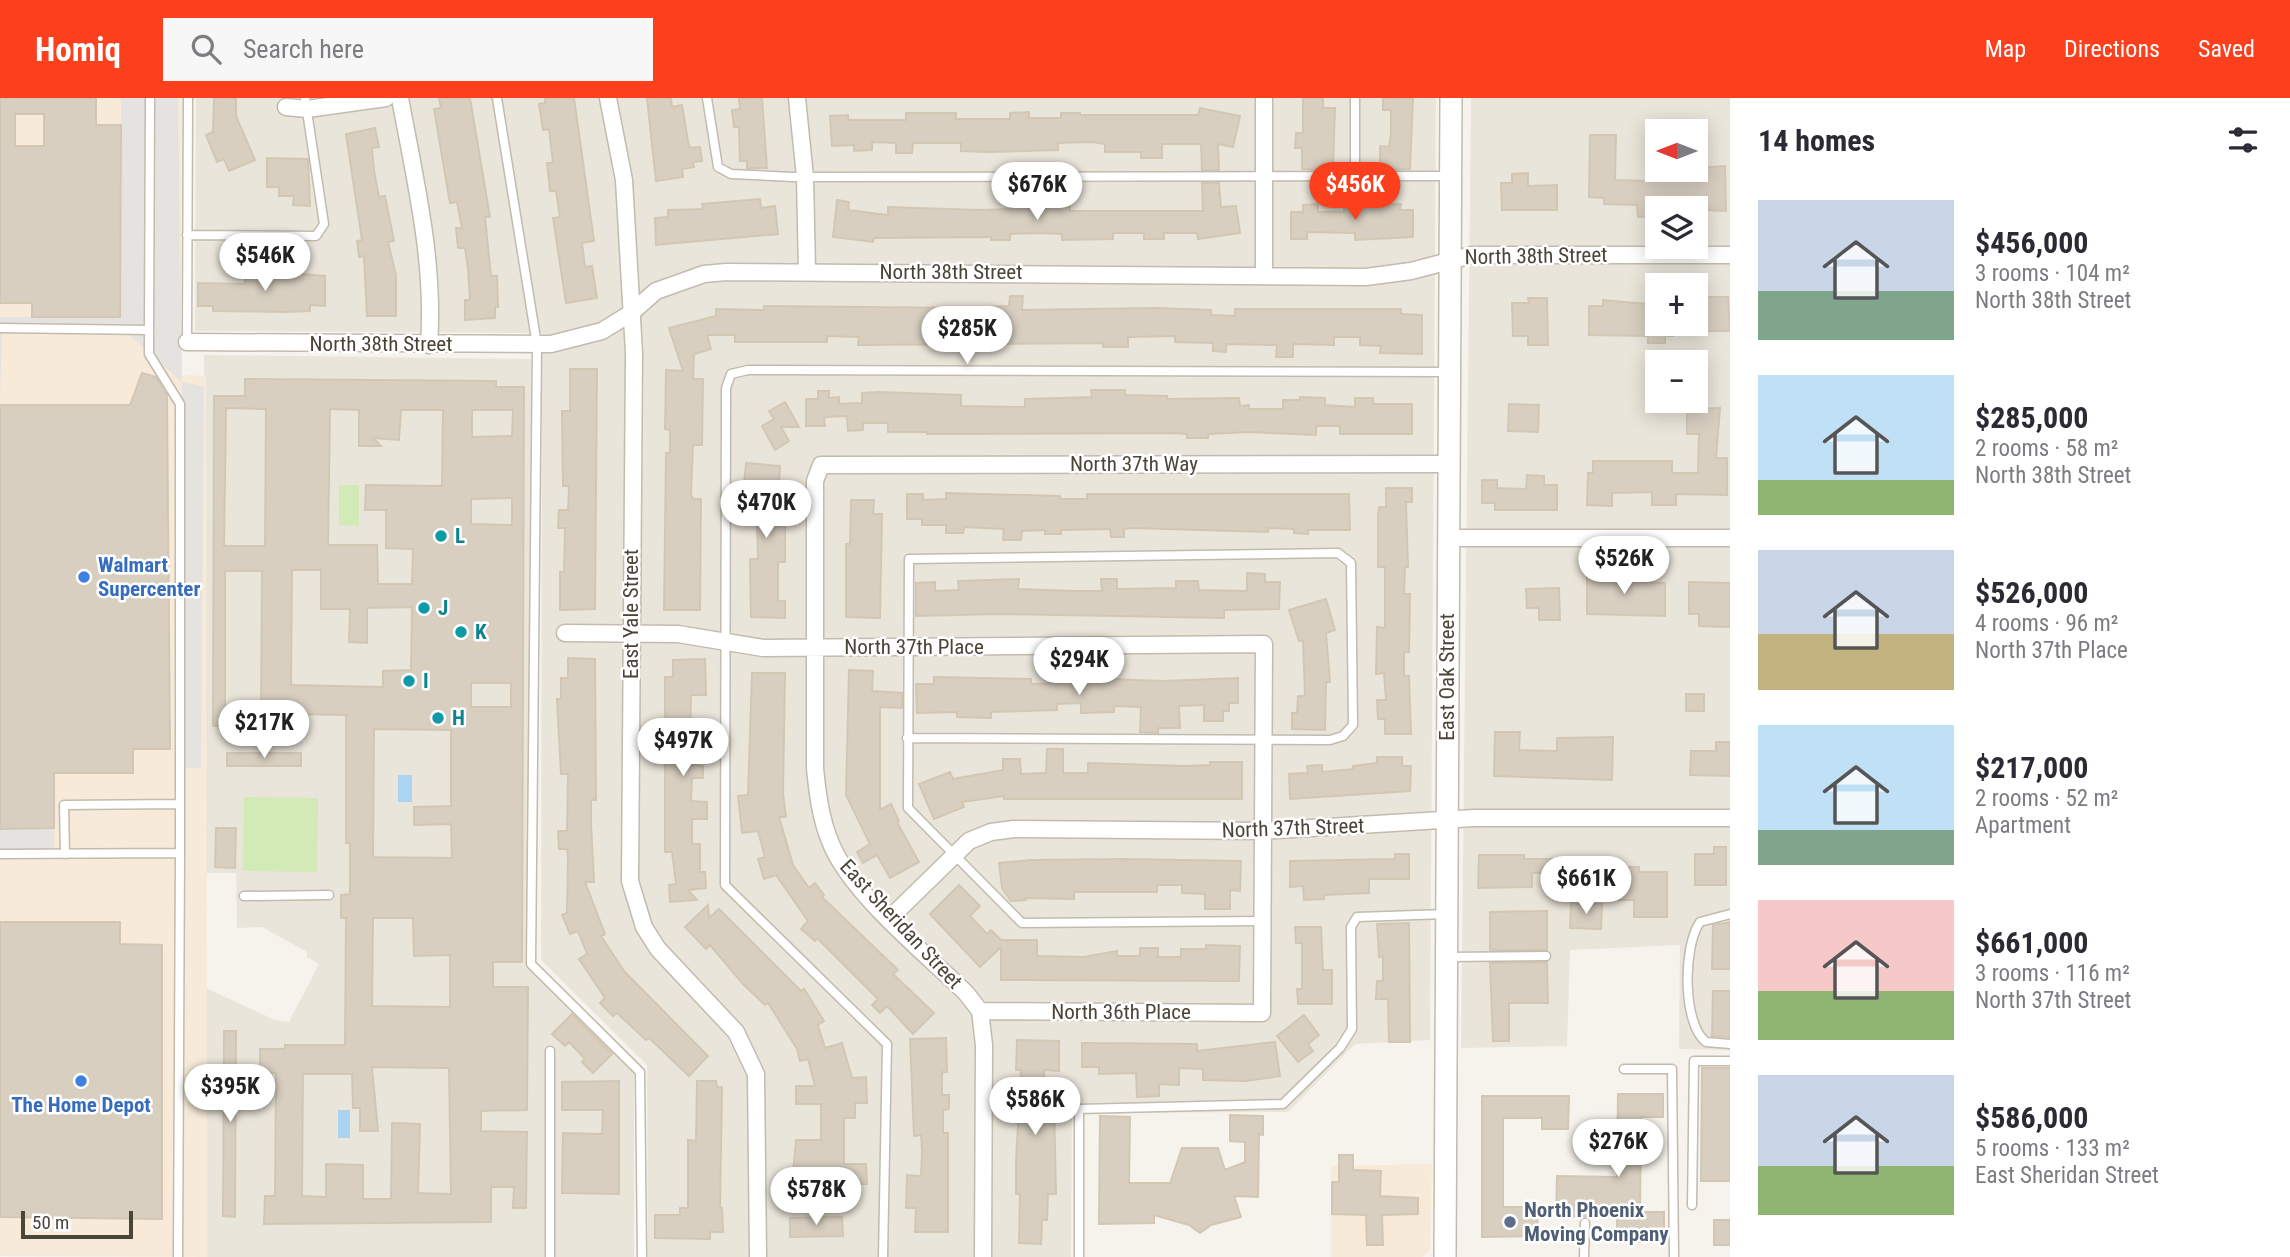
<!DOCTYPE html>
<meta charset="utf-8">
<style>
body{margin:0;font-family:"Roboto Condensed",sans-serif;background:#f7f7f7;color:#2b2b33;height:100vh;display:flex;flex-direction:column;font-size:26px;white-space:nowrap}
*{box-sizing:border-box;margin:0}
p{font-size:23px;color:#7c7c81}
.icon{flex:none;width:38px;height:38px;fill:none;stroke:currentColor;stroke-width:2;stroke-linecap:round;stroke-linejoin:round}
.map{position:relative;flex:1;overflow:hidden}
.side{display:flex;flex-direction:column;background:#fff;width:560px}
.side>*{flex:none}
.needle{width:46px;rotate:270deg}
.tools{position:absolute;left:1645px;top:21px;display:grid;gap:14px}
.tools a{display:grid;place-items:center;width:63px;height:63px;border-radius:0px;background:#fff;box-shadow:0 4px 18px #0003;font-size:35px}
.scale{position:absolute;left:21px;bottom:18px;width:112px;box-sizing:border-box;padding-left:7px;border:4px solid #4b4439;border-top:0;font-size:19px;line-height:24px;white-space:nowrap;color:#4b4439;-webkit-text-stroke:5px #fff;paint-order:stroke}
.price{position:absolute;translate:-50% -60px;padding:0 16px;border-radius:24px;background:#fff;color:#222;font-size:23px;line-height:46px;filter:drop-shadow(0 2px 4px #0008)}
.price::after{content:'';position:absolute;left:50%;top:42px;width:21px;height:16px;margin-left:-10px;background:inherit;clip-path:polygon(0 0,100% 0,50% 100%)}
.price.current{background:#fc3f1d;color:#fff}
ul{padding:0;list-style:none}
li{display:flex;align-items:center;gap:21px;height:175px;padding:0 28px}
li span{display:grid;place-items:center;flex:none;width:196px;height:140px;border-radius:0px;color:#555}
li>.icon{margin-inline-start:auto}
span .icon{width:84px;height:84px;fill:#fffc;stroke-width:1}
li b{font-size:30px}
h2{display:flex;justify-content:space-between;align-items:center;height:84px;padding:0 28px;font-size:30px}
header{display:flex;align-items:center;gap:42px;box-sizing:border-box;height:98px;padding:0 35px;background:#fc3f1d;color:#fff}
header strong{font-size:33px}
nav{display:flex;gap:38px;margin-inline-start:auto;font-size:24px}
.search{width:490px;height:63px;background:#f7f7f7;display:flex;align-items:center;gap:18px;box-sizing:border-box;padding:0 24px;border-radius:0px;color:#7c7c81;font-size:26px}
main{display:flex;flex:1;min-height:0}
.map>svg:first-child{display:block}
.residential{fill:#eae5da;fill-rule:evenodd}
.commercial{fill:#f7ead8}
.green{fill:#d2eab5}
.parking{fill:#e5e3e0}
.water{fill:#a9d4f2}
.building{fill:#d8cfc1;stroke:#d3c7b4;stroke-width:2;fill-rule:evenodd}
.lines{fill:none;stroke-linecap:round;stroke-linejoin:round}
.service-casing{stroke:#c2bbae;stroke-width:11}
.minor-casing{stroke:#c2bbae;stroke-width:19}
.tertiary-casing{stroke:#c2bbae;stroke-width:24}
.service{stroke:#fff;stroke-width:8}
.minor{stroke:#fff;stroke-width:16}
.tertiary{stroke:#fff;stroke-width:21}
.culture-dot{fill:#0f9aa8;stroke:#fff;stroke-width:2.5}
.shop-dot{fill:#3f7fe0;stroke:#fff;stroke-width:2.5}
.service-dot{fill:#5c6f8a;stroke:#fff;stroke-width:2.5}
.labels{text-anchor:middle;dominant-baseline:central;stroke-width:5;stroke-linejoin:round;paint-order:stroke}
.street-label{font-size:21px;fill:#4b4439;stroke:#fff}
.culture-label{font-size:21px;font-weight:bold;fill:#0d838f;stroke:#fff;text-anchor:start}
.shop-label{font-size:21px;font-weight:bold;fill:#366cbe;stroke:#fff;text-anchor:start}
.service-label{font-size:21px;font-weight:bold;fill:#4e5e75;stroke:#fff;text-anchor:start}
</style>
<header>
<strong>Homiq</strong>
<div class="search"><svg class="icon" aria-label="search" viewBox="0 0 24 24"><circle cx="10" cy="10" r="6"/><path d="M15 15l6 6"/></svg>Search here</div>
<nav><a>Map</a><a>Directions</a><a>Saved</a></nav>
</header>
<main>
<div class="map">
<svg width="1730" height="1159" viewBox="0 0 1730 1159">
<rect width="100%" height="100%" fill="#f6f3ec"/>
<path class="residential" d="M196,0H1436L1430,942L1355,946L1288,1014L1072,1015L1071,1159H648L647,967L541,862L542,235L195,233Z
M1471,0H1730V952L1679,951L1680,847L1570,852L1567,948L1461,950ZM1657,33H1696V72H1657ZM1657,110H1696V149H1657ZM1657,187H1696V226H1657ZM1657,264H1696V303H1657Z
M204,257L531,261L530,870L634,972V1159H207L206,890L275,922L289,924L319,866L307,859V854L262,829L237,830L236,775H206Z"/>
<path class="commercial" d="M0,0H182L181,277L206,278L207,1159L0,1158Z
M1432,1066L1430,1151L1423,1159H1331V1068Z"/>
<path class="green" d="M339,387H359V428L339,427Z
M244,699L318,700L317,774L243,773Z"/>
<path class="parking" d="M121,0H178L182,284L204,288L201,670H180L182,284L120,229L2,230L0,307V219H120Z
M54,730V756H0V731Z"/>
<path class="water" d="M398,677H412V704H398Z
M338,1012H350V1040H338Z"/>
<path class="building" d="M0,0H96V27H121L120,219H32V205H0ZM15,16H44V48H15Z
M214,0H236V18L255,62L229,73L224,61L217,64L206,37L213,34Z
M439,0H470L490,119H485L491,178H497L498,209H495V220L465,222V202H470L468,170L465,150H458L456,130H462L457,104L450,105L434,11L441,10Z
M545,0H574L594,143L582,145L585,169L592,168L597,200L566,205L553,120L560,119L556,93H550L547,65H553L549,31L543,32L539,6L545,5Z
M647,0H671L672,9L682,7L688,43L690,50L700,49L702,63L693,64L694,69L682,71L683,79L656,83Z
M739,0H762L767,70H747V63H740L739,29H734L732,12L740,11Z
M1303,0H1323V10H1335L1333,72L1302,71V50H1295L1296,35H1303Z
M1383,0H1413L1410,71L1380,72V48L1389,49L1391,36V12H1383Z
M1200,10L1240,18L1233,49L1218,46L1219,72H1202L1201,46H1162V60H1141V54H1105V46L1092,44L1058,45V52L988,54L961,53V45H913L912,55H896V45L872,44V52L854,53V47L832,48L830,18L848,17V22H906V15H956V21H1010V15L1029,14V20H1061V15H1080V17H1198Z
M375,30L379,49L372,50L374,73L379,99L385,98L394,143L388,144L396,177V218H367L364,158L359,159L357,143L362,142L346,36Z
M1590,37H1616L1615,82L1648,83V73L1725,68L1726,113L1657,110V118L1638,119L1637,107L1604,106V100L1589,99Z
M267,60L308,61L310,108L293,107L294,98H279V89H267Z
M1528,75V88L1557,87V112H1502L1501,85H1512V76Z
M1202,85H1219L1221,109L1236,108L1240,135L1198,141L1197,135H1164V141H1144V135H1113V141L1062,142V136L1040,135L1010,136V142H991V139L874,140L873,144L833,139L837,102L849,104L848,112L888,117V109L980,112L1011,111V107H1032L1070,108V113H1203Z
M760,101L761,110L775,108L778,136L656,147L655,120L668,119V112L703,111L702,106Z
M1318,106V114H1344V107L1401,106L1400,112H1413V139L1355,142V135L1307,134V141H1291V114H1303V107Z
M245,171L325,178V208L310,207V213L284,214L213,213V208H198V185L245,186Z
M1010,198H1023L1022,212L1155,210L1211,212V217L1235,218V211H1401V216L1422,217V256L1380,255L1381,248L1360,247V239H1334V247L1293,246V259H1276L1277,247L1226,246V254L1213,253V245L1175,244V238L1128,239V249H1103V245L858,247L859,239L827,238V244H735V237H707L711,251L694,256L693,281H703L702,347H693L691,396L693,401H701L700,512H664L666,355H670V332L665,331L666,272L683,273L669,230L716,218V211L764,212V208L969,210L1009,208Z
M1702,199H1728L1730,233H1698Z
M1528,200H1547L1548,247H1528V238H1513L1512,205H1529Z
M1603,202L1657,207V226H1673V238H1665V245H1648V238L1589,237V208H1603Z
M570,271H597L595,511L560,512V474H564L565,430H558L559,412H568L569,388H563L562,313H570Z
M142,275L156,279L167,298L170,651H133V675H54V730L0,731V307H130Z
M245,281L496,283V289H524L522,864H493V889H528L527,1012L481,1013V1033L527,1034L526,1110H513L514,1089H491V1124L264,1126L265,1098H275L276,975H260V951H285V947H345L346,820H341V797L350,796V745H346V617L285,616V622H261L262,473H225V628H213L214,298H245ZM226,310L266,311L265,448H224ZM330,311L359,312V348H381L373,340L399,342L401,312H443L442,388L366,387L365,412H386V450L413,451L412,486H378L377,447H328ZM472,312H513L512,338L472,339ZM512,400V427L471,426V401ZM292,472H321V511H350L349,544L367,545V510L412,509L411,572L383,573V589L291,587ZM471,585H511V609H471ZM374,631L451,632V708L414,709V727L451,726L452,760L373,759ZM373,820H413L414,858L450,857V909L372,908ZM372,969L449,970L451,1096L418,1095L420,1026L392,1025L391,1101H363V1067L326,1066V1099L302,1098L303,976H352L353,1010H360V1033H378Z
M1091,292H1125V297L1167,298V301L1239,300L1240,308L1249,307V311H1283V302H1300V299L1325,300V307L1355,309V300H1373V306H1412V336H1340V328H1316V337L1249,334L1208,336V340H1187V336L1175,335L927,336V334H888V325H863V332L848,333L847,318L824,319L825,328H806V301H818V293H829V300L839,299V306L862,305V295L879,294L961,297V308L1025,309V301L1092,299Z
M785,304L799,329H781L789,343L775,352L762,328L774,321L769,313Z
M1509,306L1539,307L1538,334L1508,333Z
M1720,310L1716,360H1727V397L1676,396V407H1652V394L1612,395V408L1587,407L1588,375H1593V363H1672V375H1698L1699,336H1687V311Z
M746,365L780,368L777,420H785V464H778V503H785V520L751,519L750,461H758L757,422H749L750,398L743,397Z
M1527,377L1544,378V387H1557V412H1495V405H1482V382H1497V390L1526,391Z
M1386,390H1412V404H1406L1408,469H1405L1404,496H1410L1409,554H1404V578H1409L1411,636H1385V621H1378L1377,602H1386L1384,575L1376,576L1377,529L1385,530V469H1378V417L1379,409H1386Z
M946,395L1060,398L1061,401H1087V396H1349L1350,432H1308V436L1294,435V431L1268,430V434L1132,430L1124,431V439H1111L1110,431L1061,432V436H1045V432L1022,433L1021,442H1003L1004,431L964,429L963,435H946V427H922V421H907V396H923V402L946,401Z
M851,402H874L873,416H882L880,520L846,519V446H850Z
M1247,475L1265,476V484H1280L1279,511L1224,512V520L998,516L916,518V485L935,484V493L959,492L958,483L1019,481L1018,491L1074,493H1102L1101,481H1117V491L1176,490V483H1198L1199,492L1247,493Z
M1614,476H1636V484L1665,485V518L1587,516V477Z
M1689,484L1730,485V529L1699,528V516H1689Z
M1559,490L1560,522H1539V510H1527L1526,491Z
M1326,501L1335,532L1326,535L1330,584H1326L1325,632L1292,631V615H1297L1298,598H1305L1303,542L1299,543L1289,512Z
M568,560L595,561L596,702H591V725L594,784H585L605,836L601,838L624,873L708,958L689,978L649,940L646,942L617,915L613,918L600,905L605,900L579,861L587,856L578,833L570,836L562,817L567,815L568,759L567,751H559L558,733H567L568,676H561L557,601H561V580H568Z
M705,561L706,597H691L690,645L692,667L703,668V680H692L691,703L707,704V721H692V746H700V774H705L706,790L688,792L697,802L670,804L669,787L676,786L672,754H665V579H673V562Z
M849,572L873,573L872,593L902,595V610L880,609V712L891,706L899,723L897,724L919,764L890,780L877,757L863,765L857,754L870,746L846,697Z
M752,575H785L783,696L786,719H779L793,767L809,790L815,785L824,797L822,799L898,872L893,876L934,915L913,936L887,908L880,915L872,907L878,901L817,840L815,843L801,831L808,823L776,777L764,781L758,761L765,759L758,733L742,735L738,698L748,697Z
M934,579L1031,581V586L1058,585V579L1163,583L1238,580V605H1229V613H1223V623H1204V607L1179,608L1180,630H1158V635L1140,634L1141,609L1114,608V614L1081,615V605L1057,606V612L991,614V620L957,619V614L917,615L916,586H934Z
M1686,596H1704V613H1686Z
M1495,634H1520L1519,652L1557,653V640L1613,639L1612,682L1494,678Z
M1716,644H1730V678L1690,677L1691,653H1716Z
M1047,651H1063V675H1088V665L1185,668L1210,667V664H1242V701H1004V698L962,704L964,709L934,721L919,686L950,674L953,681L1003,672V661H1020L1021,676L1046,675Z
M227,655H301V668H227Z
M1377,659H1402V668H1411L1410,693L1290,701L1289,676L1308,675L1307,668L1322,667V674L1353,671V668L1377,665Z
M216,730H236L235,770L215,769Z
M1714,749H1726V787H1695V756H1714Z
M1395,756H1409V781H1369V795L1324,797V801L1304,802L1303,788L1290,789V763L1395,761Z
M1479,757H1524V761H1552L1551,775H1532V789L1478,790Z
M1124,761L1241,763L1240,793L1230,792V811H1205V796L1182,795V787H1157V794H1074V801L1025,800L1026,802L1011,803L1002,790L999,765L1032,762Z
M1608,769H1639V774H1667V819H1634V802H1609Z
M959,787L980,808L970,818L987,836L991,832L1001,842H1037V858L1084,859L1117,853V858H1140V850H1158V859H1181V851H1206V847L1240,848L1239,883L1001,882V849L980,869L930,816Z
M1571,805L1602,806L1601,831L1570,830Z
M708,807L709,820L719,811L801,893L804,891L824,923L818,927L825,950L842,945L852,980L866,979L867,1005H855V1020H844V1066H866L867,1086H851V1102H832V1096H817V1087H792L796,1042H821V1006H796V988H815L808,961L800,963L797,951L768,905L765,907L743,886L710,847L706,851L685,829Z
M1547,813V852H1490V814Z
M0,824H120V846L162,847V1121L0,1119Z
M1730,824V871H1712L1713,827Z
M1409,825L1410,944H1389L1388,901H1376L1377,883H1383V858L1379,859L1377,826Z
M1295,829H1321L1323,872H1332V906H1298L1297,891H1302V845H1296Z
M1547,864L1548,905H1509V943H1493L1490,865Z
M1713,893H1730V939L1712,938Z
M572,916L612,956L593,975L582,964L585,961L569,944L565,948L552,936Z
M1304,917L1319,937L1308,946L1313,953L1298,964L1277,938Z
M224,933H236L235,1119L223,1118Z
M946,940L947,974H942V997H949V1011L943,1012V1035H948V1134H915L916,1110H906L907,1077L921,1078L922,1053L921,1037L914,1038L910,941Z
M1017,942L1059,943V973L1044,972V999L1054,1000L1056,1096H1048L1047,1122H1042L1041,1146L1019,1145L1020,1096H1016V1063L1021,972H1016Z
M1275,944L1280,978L1246,983L1203,982V971L1179,970V987L1159,986V998L1137,999L1136,975L1099,976V969H1082V945L1197,946V953Z
M1702,970H1730V1083H1701Z
M619,983V1096L562,1095L563,1035L602,1036L603,1012H562V984Z
M697,983H716L717,989H722L720,1110H722L723,1134H710V1141L655,1140V1117H680V1110H688V1042L696,1043Z
M1618,996H1663V1019H1641L1640,1114H1664V1144H1617V1119L1556,1118L1557,1078L1617,1079Z
M1482,998H1569L1568,1031H1542V1020H1503V1109H1537L1538,1138L1482,1139Z
M1230,1017L1263,1018V1037L1259,1036L1258,1099L1234,1098L1241,1119L1211,1127L1200,1135L1189,1127L1154,1117V1125L1099,1126L1100,1018L1130,1019L1129,1085H1170L1182,1050H1218L1225,1072L1245,1064V1044L1230,1043Z
M1339,1057H1353V1072L1381,1073L1380,1098L1418,1100V1116L1382,1117L1383,1147H1367L1366,1117L1332,1116V1084H1339Z
M842,1119L843,1138L790,1139V1120Z
M1714,1122H1730V1147H1714Z"/>
<g class="lines">
<defs>
<path id="service" d="M497,0L537,247L531,866L640,974L642,1159
M707,0L718,69L731,76L793,79L1448,78
M1355,80V0
M187,137L316,138L324,126L305,0
M0,230L149,232L150,0
M149,232V256L180,306V755
M187,244L188,0
M907,640L1330,642L1343,638L1353,627L1351,465L1338,455L909,461L908,710L1022,825L1263,823
M0,756L180,755L178,1159
M65,756L64,707L180,706
M244,798L329,797
M1730,816L1700,824C1683,848 1682,925 1706,944L1730,946
M1449,859L1546,858
M550,953V1159
M1624,971H1672L1674,1159
M1692,1107L1694,963H1730
M883,1159L887,946L725,787L726,290L731,276L748,272L1449,274
M1079,1159V1011L1283,1006L1340,950L1352,931L1351,829L1357,819L1446,816
M1584,1159L1585,1125"/>
<path id="minor" d="M400,0C415,82 435,163 429,247
M608,0L624,82L634,255L630,783L644,829L658,851L736,934L756,976L758,1159
M797,0L805,79L807,173
M1264,0V177
M286,9L307,11L386,0
M187,244L551,246L602,233L631,215L656,193L704,176L726,174L1366,179L1411,173L1472,157H1730
M1448,440H1730
M565,535L678,536L763,550L1264,546L1262,915L980,913
M890,820L969,743L991,734L1014,731L1262,733L1474,720H1730
M983,1159L984,947L980,913L966,895C927,857 863,805 837,758C822,731 818,701 815,670V383L821,367L1448,366"/>
<path id="tertiary" d="M1445,1159L1451,0"/>
</defs>
<use href="#service" class="service-casing"/>
<use href="#minor" class="minor-casing"/>
<use href="#tertiary" class="tertiary-casing"/>
<use href="#service" class="service"/>
<use href="#minor" class="minor"/>
<use href="#tertiary" class="tertiary"/>
</g>
<g class="culture-dot">
<circle cx="441" cy="438" r="7"/>
<circle cx="424" cy="510" r="7"/>
<circle cx="461" cy="534" r="7"/>
<circle cx="409" cy="583" r="7"/>
<circle cx="438" cy="620" r="7"/>
</g>
<g class="shop-dot">
<circle cx="84" cy="479" r="7"/>
<circle cx="81" cy="983" r="7"/>
</g>
<circle class="service-dot" cx="1510" cy="1124" r="7"/>
<g class="labels">
<g class="street-label">
<text transform="translate(1536 158) rotate(-1)">North 38th Street</text>
<text x="951" y="174">North 38th Street</text>
<text x="381" y="246">North 38th Street</text>
<text x="1134" y="366">North 37th Way</text>
<text transform="translate(631 516) rotate(-90)">East Yale Street</text>
<text x="914" y="549">North 37th Place</text>
<text transform="translate(1447 579) rotate(-90)">East Oak Street</text>
<text transform="translate(1293 730) rotate(-2)">North 37th Street</text>
<text transform="translate(901 826) rotate(47)">East Sheridan Street</text>
<text x="1121" y="914">North 36th Place</text>
</g>
<g class="culture-label">
<text x="455" y="438">L</text>
<text x="438" y="510">J</text>
<text x="475" y="534">K</text>
<text x="423" y="583">I</text>
<text x="452" y="620">H</text>
</g>
<g class="shop-label">
<text x="98" y="467">Walmart<tspan x="98" dy="24">Supercenter</tspan></text>
<text x="81" y="1007" text-anchor="middle">The Home Depot</text>
</g>
<g class="service-label">
<text x="1524" y="1112">North Phoenix<tspan x="1524" dy="24">Moving Company</tspan></text>
</g>
</g>
</svg>
<div class="tools">
<a><svg class="needle" viewBox="-14 -14 28 28"><path d="M0-13l5 13h-10z" fill="#e53935"/><path d="M0 13l5-13h-10z" fill="#7c7c81"/></svg></a>
<a><svg class="icon" aria-label="layers" viewBox="0 0 24 24"><path d="M12 4l9 5-9 5-9-5zM3 14l9 5 9-5"/></svg></a>
<a>+</a>
<a>−</a>
</div>
<div class="scale">50 m</div>
<b class="price" style="left:1037px;top:124px">$676K</b>
<b class="price current" style="left:1355px;top:124px">$456K</b>
<b class="price" style="left:265px;top:195px">$546K</b>
<b class="price" style="left:967px;top:268px">$285K</b>
<b class="price" style="left:766px;top:442px">$470K</b>
<b class="price" style="left:1624px;top:498px">$526K</b>
<b class="price" style="left:1079px;top:599px">$294K</b>
<b class="price" style="left:264px;top:662px">$217K</b>
<b class="price" style="left:683px;top:680px">$497K</b>
<b class="price" style="left:1586px;top:818px">$661K</b>
<b class="price" style="left:230px;top:1026px">$395K</b>
<b class="price" style="left:1035px;top:1039px">$586K</b>
<b class="price" style="left:1618px;top:1081px">$276K</b>
<b class="price" style="left:816px;top:1129px">$578K</b>
</div>
<section class="side">
<h2>14 homes<svg class="icon" aria-label="filters" viewBox="0 0 24 24"><path d="M4 7h16M4 17h16"/><circle cx="9" cy="7" r="2"/><circle cx="15" cy="17" r="2"/></svg></h2>
<ul>
<li><span style="background:linear-gradient(#c9d6e8 65%,#7fa58c 0)"><svg class="icon" aria-label="home" viewBox="0 0 24 24"><path d="M3 11l9-7 9 7M6 9v11h12V9"/></svg></span><div><b>$456,000</b><p>3 rooms · 104 m²</p><p>North 38th Street</p></div></li>
<li><span style="background:linear-gradient(#bfe0f5 75%,#8fb573 0)"><svg class="icon" aria-label="home" viewBox="0 0 24 24"><path d="M3 11l9-7 9 7M6 9v11h12V9"/></svg></span><div><b>$285,000</b><p>2 rooms · 58 m²</p><p>North 38th Street</p></div></li>
<li><span style="background:linear-gradient(#c9d6e8 60%,#c2b280 0)"><svg class="icon" aria-label="home" viewBox="0 0 24 24"><path d="M3 11l9-7 9 7M6 9v11h12V9"/></svg></span><div><b>$526,000</b><p>4 rooms · 96 m²</p><p>North 37th Place</p></div></li>
<li><span style="background:linear-gradient(#bfe0f5 75%,#7fa58c 0)"><svg class="icon" aria-label="home" viewBox="0 0 24 24"><path d="M3 11l9-7 9 7M6 9v11h12V9"/></svg></span><div><b>$217,000</b><p>2 rooms · 52 m²</p><p>Apartment</p></div></li>
<li><span style="background:linear-gradient(#f6c9c9 65%,#8fb573 0)"><svg class="icon" aria-label="home" viewBox="0 0 24 24"><path d="M3 11l9-7 9 7M6 9v11h12V9"/></svg></span><div><b>$661,000</b><p>3 rooms · 116 m²</p><p>North 37th Street</p></div></li>
<li><span style="background:linear-gradient(#c9d6e8 65%,#8fb573 0)"><svg class="icon" aria-label="home" viewBox="0 0 24 24"><path d="M3 11l9-7 9 7M6 9v11h12V9"/></svg></span><div><b>$586,000</b><p>5 rooms · 133 m²</p><p>East Sheridan Street</p></div></li>
</ul>
</section>
</main>
